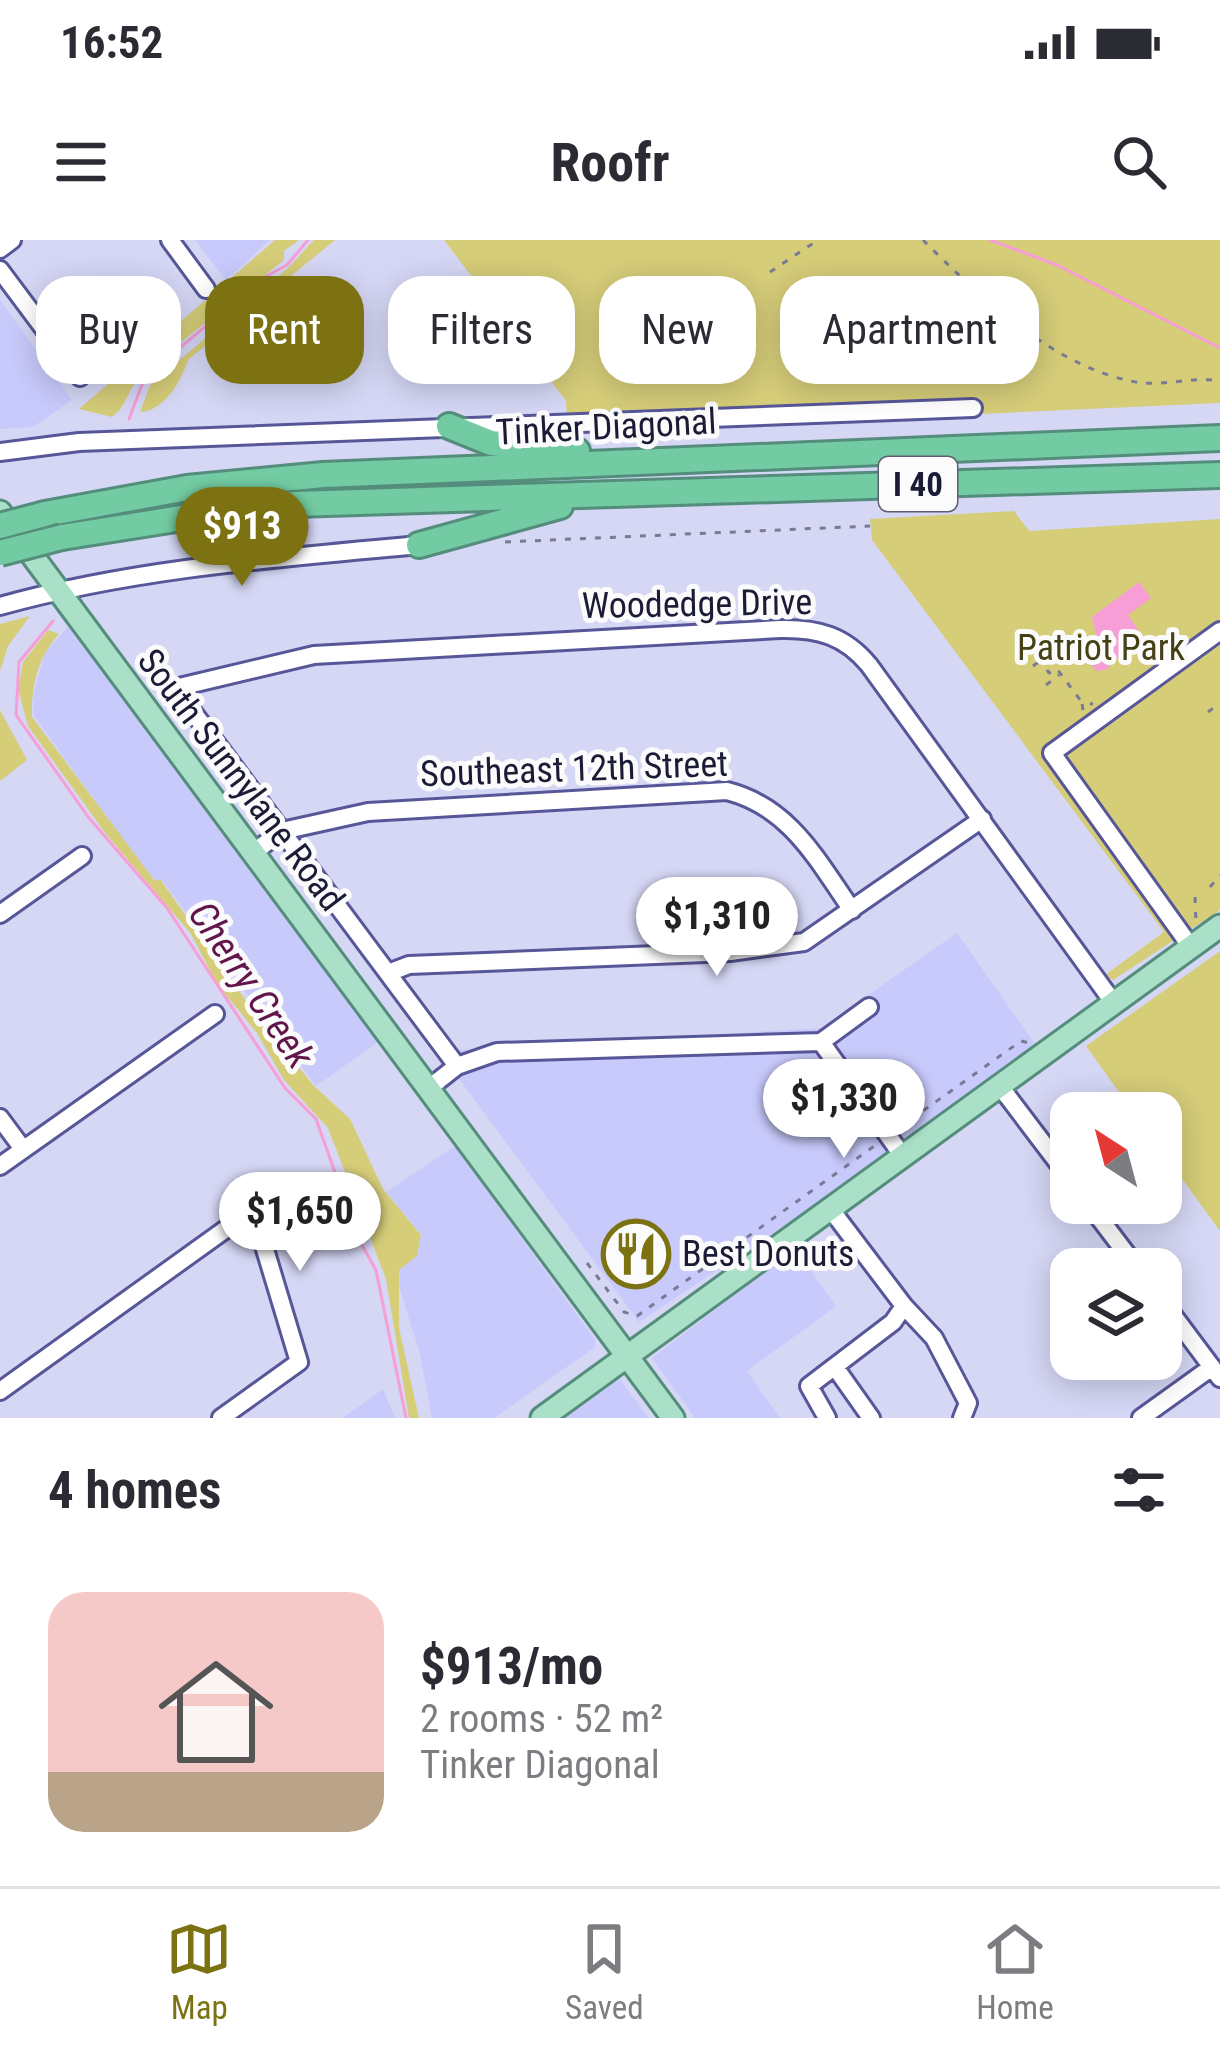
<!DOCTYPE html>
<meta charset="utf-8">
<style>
body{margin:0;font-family:"Roboto Condensed",sans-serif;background:#f7f7f7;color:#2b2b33;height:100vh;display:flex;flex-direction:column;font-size:45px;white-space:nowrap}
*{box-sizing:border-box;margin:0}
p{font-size:39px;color:#7c7c81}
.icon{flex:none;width:66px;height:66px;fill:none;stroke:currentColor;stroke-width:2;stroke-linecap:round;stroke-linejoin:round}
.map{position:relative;height:1178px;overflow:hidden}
.drawer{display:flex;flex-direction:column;background:#fff;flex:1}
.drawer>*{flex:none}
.guide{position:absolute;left:36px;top:36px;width:1149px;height:108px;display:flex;gap:24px}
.needle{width:78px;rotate:324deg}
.controls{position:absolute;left:1050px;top:852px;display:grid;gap:24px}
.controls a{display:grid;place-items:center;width:132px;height:132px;border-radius:24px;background:#fff;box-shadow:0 6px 30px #0003;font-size:60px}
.price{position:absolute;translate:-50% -102px;padding:0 27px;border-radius:42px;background:#fff;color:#222;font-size:39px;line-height:78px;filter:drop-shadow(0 3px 6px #0008)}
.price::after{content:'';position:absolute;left:50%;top:72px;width:36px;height:27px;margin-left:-18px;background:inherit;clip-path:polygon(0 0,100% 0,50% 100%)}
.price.active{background:#7c7212;color:#fff}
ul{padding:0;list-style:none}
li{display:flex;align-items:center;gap:36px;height:300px;padding:0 48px}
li+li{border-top:3px solid #e1e1e2}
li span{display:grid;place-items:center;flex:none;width:336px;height:240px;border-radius:36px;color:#555}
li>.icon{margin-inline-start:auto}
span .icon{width:144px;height:144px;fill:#fffc;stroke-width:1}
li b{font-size:51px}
h2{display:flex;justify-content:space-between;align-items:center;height:144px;padding:0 48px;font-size:51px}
.tag{padding:0 42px;border-radius:36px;background:#fff;box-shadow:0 6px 30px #0003;font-size:42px;line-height:108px}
.tag.active{background:#7c7212;color:#fff}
.status{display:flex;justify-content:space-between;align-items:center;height:84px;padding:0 60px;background:#fff;direction:ltr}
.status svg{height:33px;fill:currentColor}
header{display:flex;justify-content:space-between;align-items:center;height:156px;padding:0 48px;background:#fff;font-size:54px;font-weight:700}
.tab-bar{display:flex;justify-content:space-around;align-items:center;height:168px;border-top:3px solid #e1e1e2;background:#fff;font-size:33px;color:#7c7c81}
.tab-bar a{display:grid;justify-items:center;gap:6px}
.tab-bar .active{color:#7c7212}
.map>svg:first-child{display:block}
.built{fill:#c8cafc}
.green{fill:#d6cd79}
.water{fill:#f69ed5}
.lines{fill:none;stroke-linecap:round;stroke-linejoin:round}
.stream{stroke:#f69ed5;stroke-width:3}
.minor-casing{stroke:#575698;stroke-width:22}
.major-casing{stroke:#548d7c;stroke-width:27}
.highway-casing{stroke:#548d7c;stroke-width:30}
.path{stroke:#797a96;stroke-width:3;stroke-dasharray:6 9;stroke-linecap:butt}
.minor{stroke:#fff;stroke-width:16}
.major{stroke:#aae0c7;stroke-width:21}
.highway{stroke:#72cba2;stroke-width:24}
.highway-bridge-casing{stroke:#548d7c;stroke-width:30;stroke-linecap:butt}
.highway-bridge{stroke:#72cba2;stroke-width:24}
.labels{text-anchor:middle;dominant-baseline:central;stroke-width:10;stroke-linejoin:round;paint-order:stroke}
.shield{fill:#fbfbfb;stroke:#5e5e71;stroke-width:3}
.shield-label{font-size:33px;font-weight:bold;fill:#1b1b36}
.street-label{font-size:36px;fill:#1b1b36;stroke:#fbfbfb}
.park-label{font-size:36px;fill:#454015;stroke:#fbfbfb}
.poi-label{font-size:36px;fill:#1b1b36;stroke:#fbfbfb;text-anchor:start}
.water-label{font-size:39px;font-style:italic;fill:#61154a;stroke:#fbfbfb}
</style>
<div class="status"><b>16:52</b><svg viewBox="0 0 49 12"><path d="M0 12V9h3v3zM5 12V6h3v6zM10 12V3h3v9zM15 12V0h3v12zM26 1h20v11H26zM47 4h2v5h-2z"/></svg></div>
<header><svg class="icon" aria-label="menu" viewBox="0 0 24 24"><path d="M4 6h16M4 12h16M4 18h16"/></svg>Roofr<svg class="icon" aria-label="search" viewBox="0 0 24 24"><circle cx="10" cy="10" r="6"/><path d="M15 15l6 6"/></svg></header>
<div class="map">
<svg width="1220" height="1178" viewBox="0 0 1220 1178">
<rect width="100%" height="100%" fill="#d5d7f5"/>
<path class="built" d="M195,0H270L226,40Z
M0,60L72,160L33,187L0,189Z
M68,387L378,802L316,846L161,639L156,641L135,616L34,476L33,455L45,412Z
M957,693L1042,814L639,1082L443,817L454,810L821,788Z
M455,906L595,1100V1107L494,1178H432L420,1114L400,1049L399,1030L417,1016L421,994L386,952Z
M795,1009L836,1066L747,1131L780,1178H695L652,1118Z
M619,1138L649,1178H564Z
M383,1149L395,1178H343Z"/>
<path class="green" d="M275,0H299L284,11V20L146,130C126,149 129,164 112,177L79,169Z
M314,0H335L188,120C181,142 164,171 140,172L150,145L288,28Z
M444,0H1220V163L784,183V166L567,175L566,161Z
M1014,271L1029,291L1220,279V670L1113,740L1105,735L1164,692L872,300L870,279Z
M30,376L8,406L0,431V384Z
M48,390L59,394C38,417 31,446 32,477L155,641L160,639L254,772L314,846L350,879L383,949L421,995L417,1016L399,1030V1088L419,1178H409L386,1039L328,888L284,840L257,793L217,744L191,694L106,594L28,486L18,449L23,422Z
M0,470L27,520L0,541Z
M1220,711V991L1161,910V873H1134L1086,806Z"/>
<path class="water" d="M1139,342L1151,358L1128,375L1141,394L1106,430L1096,431L1078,407L1096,395L1092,377Z"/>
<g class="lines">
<path class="stream" d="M990,0L1057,25L1220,108
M129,179L143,142L157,127L263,38L287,25L308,0
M53,381L19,422L16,475L89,578L167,668L285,848L316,879L359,1000L376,1030L406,1178"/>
<defs>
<path id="minor" d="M170,0L206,49
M0,9L12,0
M0,30L80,137
M0,212L79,202L973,168
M0,366C136,328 279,318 419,305
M254,612L282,591L368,572L727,551C790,567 817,620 852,670
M0,674L82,616
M1191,707L1052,513L1220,391
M388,733L409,725L730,712L804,702L982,579
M821,802L902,915
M457,826L497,812L821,802L869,767
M999,845L1071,940
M429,848L457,826L175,448L314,415L780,389C818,388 845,396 869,425L1113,762
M0,878L23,909
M0,926L215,774
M1088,963L1138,1029
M1161,1059L1220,1138
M904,1066L934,1098L968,1163L962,1178
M835,1127L871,1178
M0,1151L244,976L261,996L299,1122L221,1178
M827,1178L809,1146L893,1082L904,1066L829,967
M1141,1178L1212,1127"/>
<path id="major" d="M0,272L673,1178
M542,1178L1220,686"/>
<path id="highway" d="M449,186L491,203L577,211
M45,274L187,248L323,235L1220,198
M62,297L264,265L1220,235
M419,305L560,266"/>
</defs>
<use href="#minor" class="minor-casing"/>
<use href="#major" class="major-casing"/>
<use href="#highway" class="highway-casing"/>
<path class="path" d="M923,0C979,56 1055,128 1136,142C1164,147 1192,136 1220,141
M770,32L818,0
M505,302L870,286
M1033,395L1052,421L1045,426L1049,433L1057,429L1081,461
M1033,426L1046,417
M1046,445L1059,435
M1083,470L1082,463L1093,464
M1208,472L1220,463
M1210,647L1220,635
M1195,657L1196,683
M899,888L1021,801L1029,803
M587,1023L624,1072L637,1076L877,904"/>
<use href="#minor" class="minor"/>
<use href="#major" class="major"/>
<use href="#highway" class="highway"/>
<defs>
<path id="highway-bridge" d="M0,286L45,274
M0,313L62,297"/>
</defs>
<use href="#highway-bridge" class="highway-bridge-casing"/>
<use href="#highway-bridge" class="highway-bridge"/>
</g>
<defs>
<symbol id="restaurant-ring" viewBox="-11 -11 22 22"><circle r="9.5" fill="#fbfbfb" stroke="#7c7212" stroke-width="1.5"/><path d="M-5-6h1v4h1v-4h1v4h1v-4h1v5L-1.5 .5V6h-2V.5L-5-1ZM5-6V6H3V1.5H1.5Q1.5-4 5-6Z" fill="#7c7212"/></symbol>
</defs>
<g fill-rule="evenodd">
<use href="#restaurant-ring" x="598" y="976" width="76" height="76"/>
</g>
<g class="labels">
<rect class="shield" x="879" y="217" width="78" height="54" rx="9"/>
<g class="shield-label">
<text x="918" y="244">I 40</text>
</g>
<g class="street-label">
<text transform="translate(606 187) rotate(-3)">Tinker Diagonal</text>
<text transform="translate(697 364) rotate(-1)">Woodedge Drive</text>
<text transform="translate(574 529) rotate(-2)">Southeast 12th Street</text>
<text transform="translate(241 540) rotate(53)">South Sunnylane Road</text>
</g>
<g class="park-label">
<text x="1101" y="408">Patriot Park</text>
</g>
<g class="poi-label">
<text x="682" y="1014">Best Donuts</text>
</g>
<g class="water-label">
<text transform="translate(251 745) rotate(56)">Cherry Creek</text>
</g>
</g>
</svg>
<div class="controls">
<a><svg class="needle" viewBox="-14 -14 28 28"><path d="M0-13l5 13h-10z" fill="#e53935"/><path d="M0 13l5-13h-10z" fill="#7c7c81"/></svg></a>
<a><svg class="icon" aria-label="layers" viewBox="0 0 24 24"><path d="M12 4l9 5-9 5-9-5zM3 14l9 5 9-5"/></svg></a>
</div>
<b class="price active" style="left:242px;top:349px">$913</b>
<b class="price" style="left:717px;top:739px">$1,310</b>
<b class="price" style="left:844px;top:921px">$1,330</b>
<b class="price" style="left:300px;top:1034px">$1,650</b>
<div class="guide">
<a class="tag">Buy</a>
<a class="tag active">Rent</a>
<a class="tag">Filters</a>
<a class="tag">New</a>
<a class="tag">Apartment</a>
</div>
</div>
<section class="drawer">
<h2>4 homes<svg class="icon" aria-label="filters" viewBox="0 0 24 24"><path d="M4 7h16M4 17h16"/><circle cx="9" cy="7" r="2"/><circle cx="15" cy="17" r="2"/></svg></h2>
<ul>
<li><span style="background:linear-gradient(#f6c9c9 75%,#b9a48a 0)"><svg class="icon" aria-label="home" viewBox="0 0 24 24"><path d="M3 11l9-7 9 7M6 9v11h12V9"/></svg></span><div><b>$913/mo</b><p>2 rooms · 52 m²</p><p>Tinker Diagonal</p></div></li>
</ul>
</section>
<nav class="tab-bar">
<a class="active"><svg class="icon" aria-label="map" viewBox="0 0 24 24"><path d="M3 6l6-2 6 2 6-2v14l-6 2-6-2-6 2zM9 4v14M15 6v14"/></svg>Map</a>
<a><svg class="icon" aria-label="saved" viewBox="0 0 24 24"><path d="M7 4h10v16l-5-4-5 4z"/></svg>Saved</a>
<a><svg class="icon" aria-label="home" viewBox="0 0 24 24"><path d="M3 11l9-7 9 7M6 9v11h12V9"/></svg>Home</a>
</nav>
